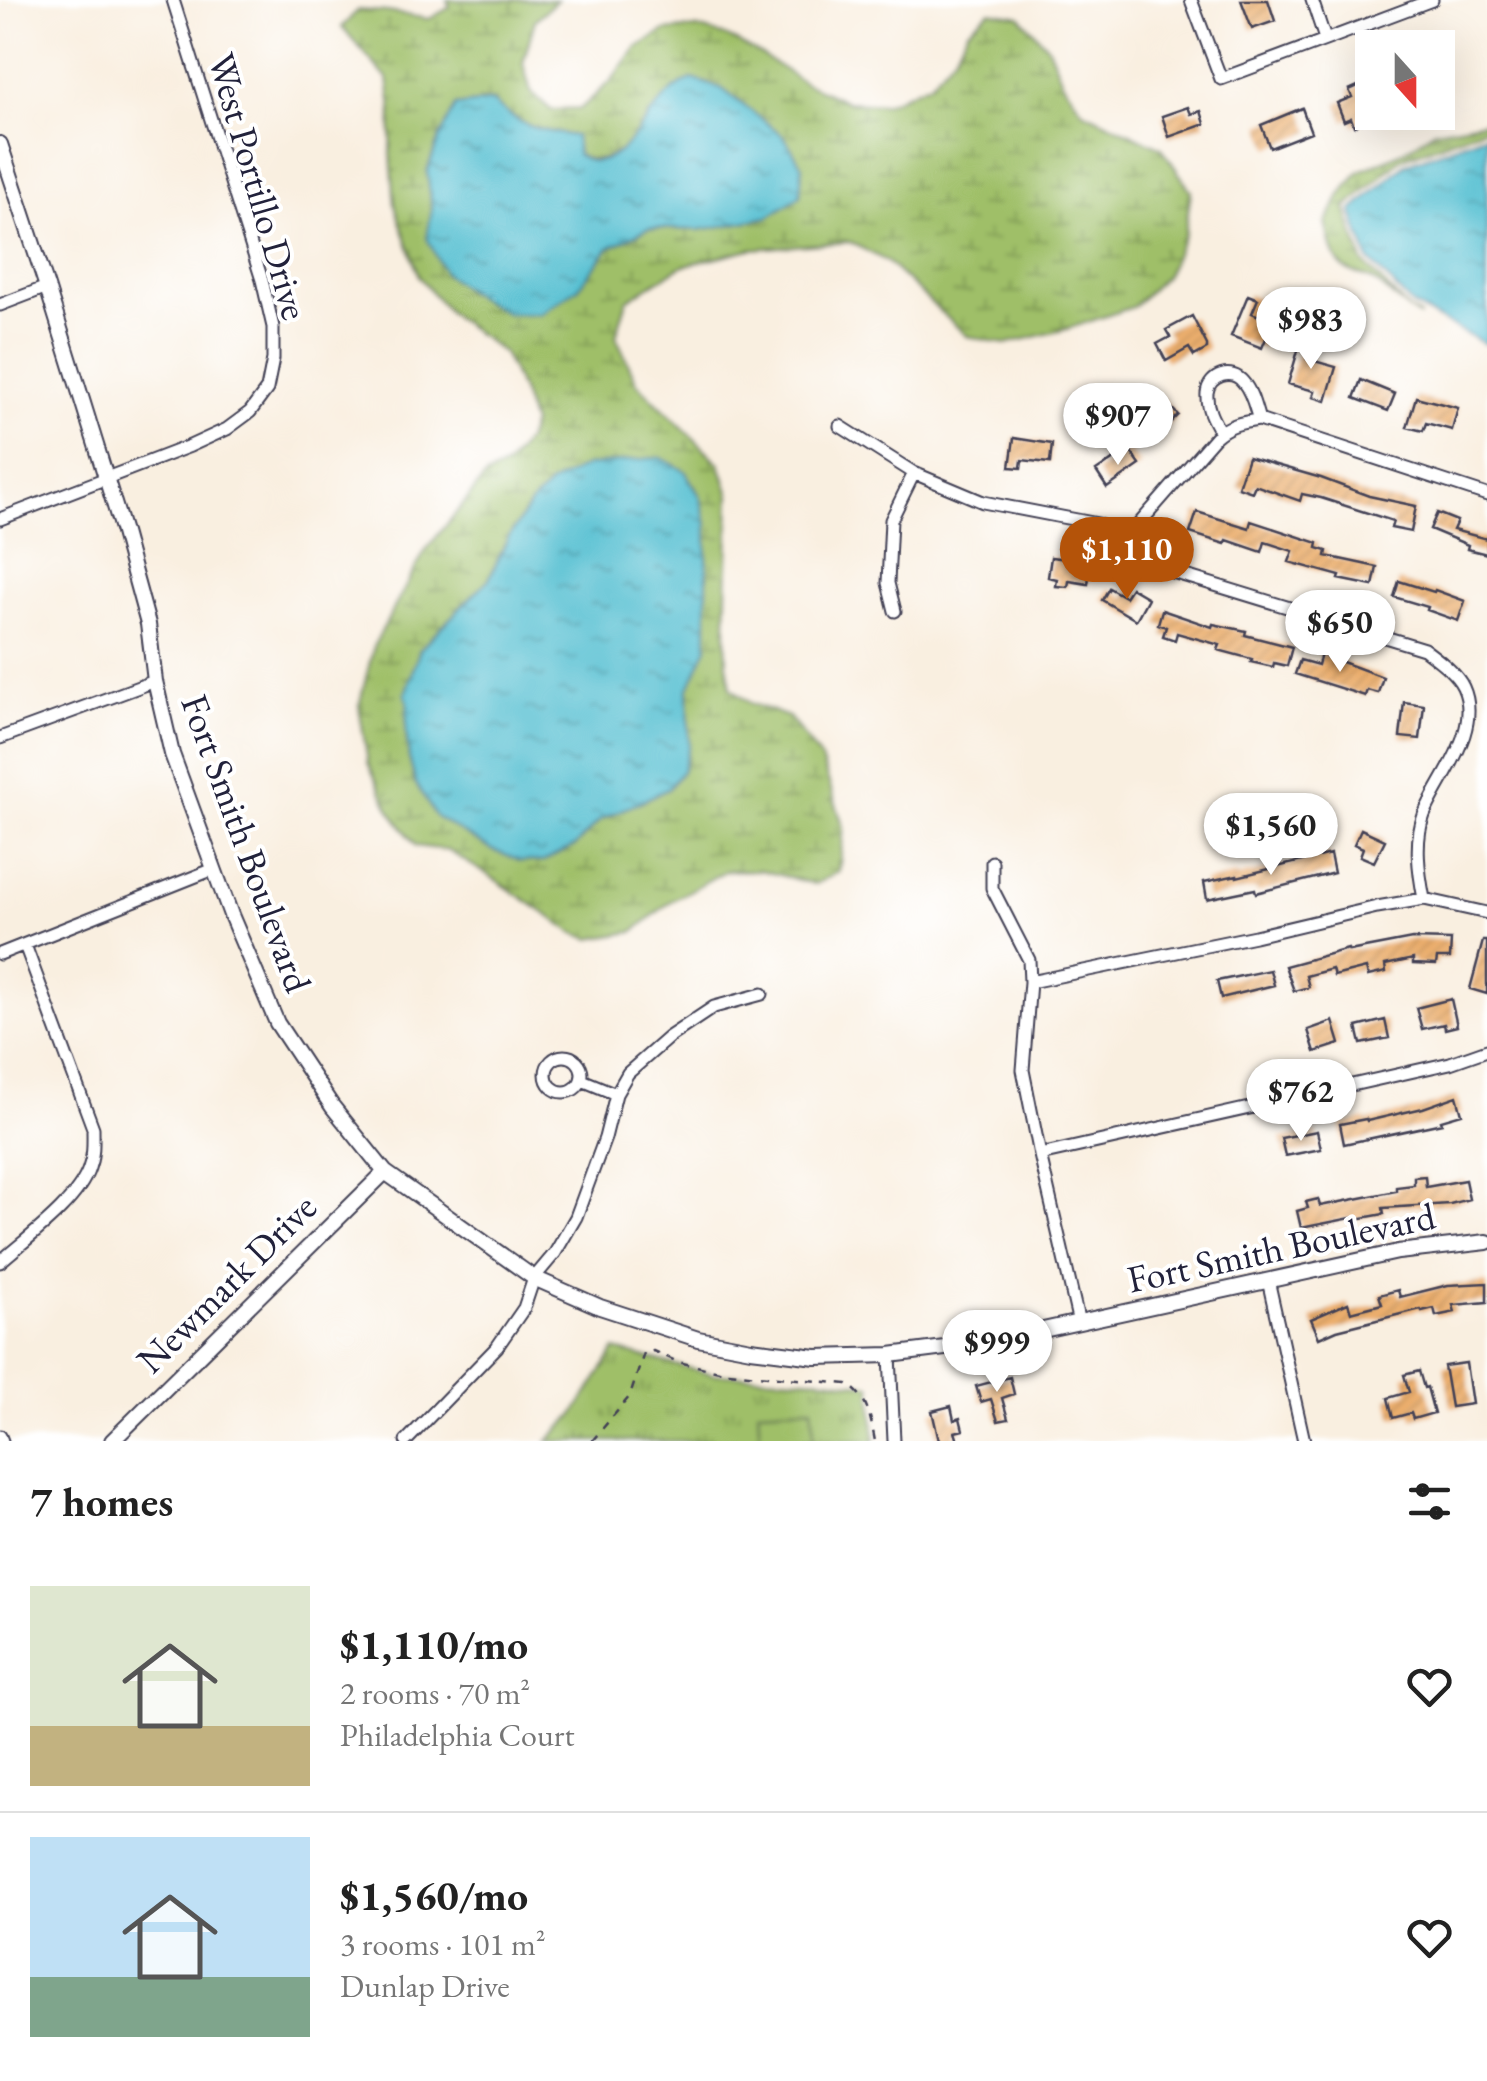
<!DOCTYPE html>
<meta charset="utf-8">
<style>
body{margin:0;font-family:"EB Garamond",serif;background:#f2f2f2;color:#222;height:100vh;display:flex;flex-direction:column;font-size:38px;white-space:nowrap}
*{box-sizing:border-box;margin:0}
p{font-size:32px;color:#767676}
.icon{flex:none;width:55px;height:55px;fill:none;stroke:currentColor;stroke-width:2;stroke-linecap:round;stroke-linejoin:round}
.map{position:relative;height:1441px;overflow:hidden}
.drawer{display:flex;flex-direction:column;background:#fff;flex:1}
.drawer>*{flex:none}
.needle{width:65px;rotate:159deg}
.tools{position:absolute;left:1355px;top:30px;display:grid;gap:20px}
.tools a{display:grid;place-items:center;width:100px;height:100px;border-radius:0px;background:#fff;box-shadow:0 10px 40px #0002;font-size:50px}
.price{position:absolute;translate:-50% -85px;padding:0 22px;border-radius:35px;background:#fff;color:#222;font-size:32px;line-height:65px;filter:drop-shadow(0 2px 5px #0008)}
.price::after{content:'';position:absolute;left:50%;top:60px;width:30px;height:22px;margin-left:-15px;background:inherit;clip-path:polygon(0 0,100% 0,50% 100%)}
.price.active{background:#b45309;color:#fff}
ul{padding:0;list-style:none}
li{display:flex;align-items:center;gap:30px;height:250px;padding:0 30px}
li+li{border-top:2px solid #e0e0e0}
li span{display:grid;place-items:center;flex:none;width:280px;height:200px;border-radius:0px;color:#555}
li>.icon{margin-inline-start:auto}
span .icon{width:120px;height:120px;fill:#fffc;stroke-width:1}
li b{font-size:42px}
h2{display:flex;justify-content:space-between;align-items:center;height:120px;padding:0 30px;font-size:42px}
.map>svg:first-child{display:block}
.wetland{fill:url(#wetland-marsh);stroke:#607052;stroke-width:2.5;fill-rule:evenodd}
.park{fill:url(#park-tufts);stroke:#607052;stroke-width:2.5}
.pitch{fill:#9fbf68;stroke:#607052;stroke-width:2.5}
.water{fill:url(#water-ripples);stroke:#3c7186;stroke-width:2.5}
.building{fill:url(#building-hatch)}
.lines{fill:none;stroke-linecap:round;stroke-linejoin:round}
.minor-casing{stroke:#424154;stroke-width:15}
.tertiary-casing{stroke:#424154;stroke-width:18}
.path{stroke:#424154;stroke-width:2.5;stroke-dasharray:8 8;stroke-linecap:butt}
.minor{stroke:#fff;stroke-width:11}
.tertiary{stroke:#fff;stroke-width:14}
.labels{text-anchor:middle;dominant-baseline:central;stroke-width:8;stroke-linejoin:round;paint-order:stroke}
.street-label{font-size:38px;fill:#22223b;stroke:#fff}
</style>
<div class="map">
<svg width="1487" height="1441" viewBox="0 0 1487 1441">
<defs>
<pattern id="wetland-marsh" width="20" height="14" patternUnits="userSpaceOnUse" patternTransform="scale(2.5)"><rect width="20" height="14" fill="#9fbf68"/><path d="M1 5h8M5 5V1M11 12h8M15 12V8" fill="none" stroke="#819b57"/></pattern>
<pattern id="park-tufts" width="24" height="20" patternUnits="userSpaceOnUse" patternTransform="scale(2.5)"><rect width="24" height="20" fill="#9fbf68"/><path d="M3 7l-1-3M5 7V3M7 7l1-3M15 17l-1-3M17 17v-4M19 17l1-3" fill="none" stroke="#819b57"/></pattern>
<pattern id="water-ripples" width="26" height="14" patternUnits="userSpaceOnUse" patternTransform="scale(2.5)"><rect width="26" height="14" fill="#56c0d2"/><path d="M2 4q2-2 4 0t4 0M15 11q2-2 4 0t4 0" fill="none" stroke="#479cac"/></pattern>
<pattern id="building-hatch" width="6" height="6" patternUnits="userSpaceOnUse" patternTransform="scale(2.5)"><rect width="6" height="6" fill="#ebae6d"/><path d="M-1 1l2-2M0 6l6-6M5 7l2-2" fill="none" stroke="#c9955f"/></pattern>
</defs>
<rect width="100%" height="100%" fill="#fff"/>
<filter id="ink" filterUnits="userSpaceOnUse"><feTurbulence type="fractalNoise" baseFrequency=".01" numOctaves="2"/><feDisplacementMap in="SourceGraphic" scale="20" xChannelSelector="R" yChannelSelector="G"/><feConvolveMatrix kernelMatrix="1 2 1 2 8 2 1 2 1" color-interpolation-filters="sRGB"/></filter>
<filter id="wash" filterUnits="userSpaceOnUse"><feTurbulence type="fractalNoise" baseFrequency=".0048" numOctaves="4" result="noise"/><feDisplacementMap in="SourceGraphic" scale="40" xChannelSelector="R" yChannelSelector="G"/><feGaussianBlur stdDeviation="2.25" result="paint"/><feColorMatrix in="noise" values="0 0 0 0 0 0 0 0 0 0 0 0 0 0 0 0 0 1.4 0 .05"/><feComposite in="paint" operator="in"/></filter>
<g filter="url(#wash)">
<rect width="100%" height="100%" fill="#f9efe0"/>
<path class="wetland" d="M447,0H557L535,20L523,63L531,92L551,110L580,109L611,81L636,48L665,31L697,28L725,36L761,55L805,83L847,102L884,104L930,83L955,54L968,30L990,11L1020,16L1048,47L1063,83L1083,111L1162,148L1191,191L1185,233L1166,275L1133,307L1067,329L1005,344L967,336L886,261L850,242L750,249L682,266L627,300L616,336L637,383L720,464L730,495L726,630L727,664L731,688L750,703L789,717L821,759L844,828L839,872L815,884L760,870L725,871L670,902L633,932L591,939L574,933L493,878L447,850L416,846L390,810L368,763L359,706L374,645L425,551L486,476L506,466L526,441L532,424L521,390L503,353L449,313L419,277L395,206L391,155L392,107L388,80L342,27L358,10L388,12L429,19L450,7ZM492,101C522,127 535,130 574,136L577,155C610,171 634,142 649,115L768,217L698,230L649,228L609,248L578,288L507,313L475,296L445,274L428,238L432,208L427,171L438,141L457,106ZM611,464L707,524L705,609L695,670L688,690L689,745L682,771L668,789L600,820L575,846L416,784L409,758L406,731L408,702L420,649L489,579L508,538L530,505L586,466Z
M1487,121V127L1401,159L1346,208L1363,262L1408,309L1421,317C1401,307 1393,294 1375,282C1366,275 1352,274 1345,269C1332,260 1330,237 1326,223L1341,195L1358,172L1402,152L1435,130Z"/>
<path class="park" d="M615,1350L713,1374L826,1379L871,1385L875,1441H548L574,1415Z"/>
<path class="pitch" d="M812,1407L814,1439L760,1441L758,1410Z"/>
<path class="water" d="M692,79L721,88L784,136L802,166L800,196L768,217L729,225L698,230L649,228L609,248L578,288L540,314H508L475,296L445,274L427,238L432,208L427,172L438,141L456,106L492,101C522,127 535,130 575,136L577,154C579,156 589,161 591,161C633,166 651,92 692,79Z
M1487,134V345L1412,305L1368,259L1352,211L1405,164Z
M660,457L685,471L700,496L707,524V647L688,690L689,745L682,771L668,789L600,820L575,846L542,862L520,861L492,850L436,817L416,784L409,758L406,731L408,702L405,694L420,649L489,579L508,538L530,505L550,484L586,466Z"/>
<g id="blocks">
<path class="building" d="M1241,0H1268L1275,21L1252,29Z
M1367,82L1372,95V111L1365,114L1367,120L1354,126L1351,118L1344,121L1337,103L1352,97L1349,90Z
M1188,107L1191,114L1201,111L1205,124L1169,137L1162,116Z
M1302,108L1311,132L1270,148L1261,125Z
M1248,295L1258,299L1252,313L1273,322L1262,348L1231,336Z
M1192,316L1207,345V349L1194,356L1189,348L1166,361L1157,344L1170,337L1166,330Z
M1303,334L1314,337L1307,359L1336,367L1326,401L1313,397L1315,391L1288,384Z
M1361,380L1395,394L1388,411L1354,398Z
M1416,397L1458,408L1452,430L1426,423L1423,431L1407,427Z
M1162,398L1178,415L1149,443L1132,426Z
M1014,438L1052,444L1050,463L1022,460L1021,468L1010,467Z
M1129,449L1140,465L1107,488L1096,471Z
M1248,457L1321,478L1369,496L1416,506L1411,532L1391,528L1393,521L1321,498L1302,494L1300,501L1255,485L1252,492L1238,487Z
M1197,512L1249,528L1251,521L1318,543L1317,548L1327,551L1326,556L1377,567L1373,586L1339,579L1340,576L1289,562L1293,551L1265,542L1262,552L1227,540L1225,544L1190,533Z
M1437,513L1457,521L1453,530L1487,539V554L1467,549L1468,545L1430,529Z
M1051,557L1091,562L1088,584L1069,581L1068,587L1056,586L1057,579L1048,577Z
M1399,581L1434,592L1435,590L1465,601L1458,621L1427,610L1428,607L1394,597Z
M1109,588L1125,597L1131,588L1148,598L1136,620L1102,600Z
M1162,610L1212,627L1213,624L1246,631L1245,635L1292,647L1287,666L1274,663L1273,667L1251,662L1252,659L1218,650L1220,645L1177,633L1175,640L1163,636L1166,627L1158,624Z
M1321,654L1383,677L1378,693L1367,690L1365,696L1295,674L1300,660L1318,665Z
M1404,702L1424,705L1420,739L1400,737Z
M1361,829L1385,840L1374,862L1360,856L1363,848L1354,844Z
M1330,854L1334,873L1256,893L1255,889L1207,899L1204,882L1237,875V877Z
M1412,939L1451,940L1450,958H1437L1436,965L1413,964V959L1385,965L1386,972L1368,976L1366,968L1334,976L1332,969L1306,976L1309,987L1294,991L1285,966L1348,949L1349,951Z
M1483,941H1487V994L1470,989Z
M1270,970L1274,985L1221,998L1217,981Z
M1451,999L1457,1026L1445,1029L1444,1024L1422,1029L1416,1008Z
M1385,1020L1389,1038L1361,1044L1357,1027Z
M1333,1021L1340,1044L1315,1052L1308,1030Z
M1457,1096L1462,1114L1441,1120L1442,1123L1344,1144L1340,1124L1366,1119L1367,1121L1423,1108Z
M1317,1131L1321,1149L1285,1156L1281,1138Z
M1425,1176L1426,1187L1465,1180L1469,1199L1450,1204L1383,1208L1384,1214L1351,1220V1218L1301,1228L1297,1211L1308,1208L1306,1202L1318,1199L1320,1206L1396,1191V1187L1414,1185V1177Z
M1487,1283V1302L1453,1305L1455,1312L1436,1316L1434,1308L1422,1311L1421,1309L1337,1330L1319,1338L1311,1319L1348,1303L1351,1312L1382,1304L1379,1295L1398,1290L1400,1297L1448,1285Z
M1466,1363L1472,1404L1451,1407L1444,1366Z
M1419,1371L1424,1388L1427,1387L1434,1413L1413,1419L1411,1413L1393,1418L1388,1398L1409,1392L1404,1375Z
M1010,1377L1014,1394L1002,1398L1008,1419L998,1421L991,1399L981,1402L976,1386Z
M951,1406L954,1420L960,1418L963,1430L955,1432L958,1441H939L932,1411Z"/>
</g>
</g>
<g filter="url(#ink)">
<use href="#blocks" fill-opacity="0" stroke="#424154" stroke-width="2.5"/>
<g class="lines">
<defs>
<path id="minor" d="M1191,0L1221,79L1432,0
M1312,0L1325,39
M0,305L47,287
M840,426L914,473L983,502L1098,524L1125,540L1146,559L1166,570L1424,649C1437,659 1456,672 1463,687C1483,730 1439,778 1424,815C1414,841 1419,873 1424,899
M1220,432C1213,420 1206,408 1207,393C1209,375 1232,368 1243,382C1252,392 1255,408 1259,420
M0,519L190,446L227,429L250,412L267,389L273,359V327L262,280L173,0
M1125,540L1215,437C1228,425 1242,422 1259,420L1487,495
M895,611L888,583L891,520L914,473
M0,738L155,681
M992,862V888L1029,960L1030,982L1023,1070L1040,1155L1079,1323
M0,954L214,869
M1030,982L1255,936L1377,907L1424,899L1487,913
M546 1074a18 18 0 1 1 36 0a18 18 0 1 1-36 0Z
M582,1080L616,1094
M1040,1155L1450,1063L1487,1050
M0,1262C27,1238 78,1202 89,1168C94,1155 93,1142 93,1128L25,945
M1268,1280L1304,1441
M890,1355L894,1441
M0,1436L2,1441
M406,1441L497,1347L524,1308L534,1278L555,1253L576,1217L605,1138L616,1094L628,1073L669,1037L714,1007L762,994"/>
<path id="tertiary" d="M0,144L47,287L122,529L148,624L155,681L172,754L231,915L277,1023L332,1106L385,1172L534,1278L600,1307L698,1339L751,1349L816,1357L890,1355L984,1343L1398,1252L1487,1242
M112,1441L385,1172"/>
</defs>
<use href="#minor" class="minor-casing"/>
<use href="#tertiary" class="tertiary-casing"/>
<path class="path" d="M592,1441L630,1396L644,1353L653,1351L678,1362L719,1371L847,1384C869,1398 870,1417 875,1441"/>
<use href="#minor" class="minor"/>
<use href="#tertiary" class="tertiary"/>
</g>
</g>
<g class="labels">
<g class="street-label">
<text transform="translate(259 186) rotate(74)">West Portillo Drive</text>
<text transform="translate(247 843) rotate(70)">Fort Smith Boulevard</text>
<text transform="translate(1281 1247) rotate(-12)">Fort Smith Boulevard</text>
<text transform="translate(226 1283) rotate(-45)">Newmark Drive</text>
</g>
</g>
</svg>
<div class="tools">
<a><svg class="needle" viewBox="-14 -14 28 28"><path d="M0-13l5 13h-10z" fill="#e53935"/><path d="M0 13l5-13h-10z" fill="#767676"/></svg></a>
</div>
<b class="price" style="left:1311px;top:372px">$983</b>
<b class="price" style="left:1118px;top:468px">$907</b>
<b class="price active" style="left:1127px;top:602px">$1,110</b>
<b class="price" style="left:1340px;top:675px">$650</b>
<b class="price" style="left:1271px;top:878px">$1,560</b>
<b class="price" style="left:1301px;top:1144px">$762</b>
<b class="price" style="left:997px;top:1395px">$999</b>
</div>
<section class="drawer">
<h2>7 homes<svg class="icon" aria-label="filters" viewBox="0 0 24 24"><path d="M4 7h16M4 17h16"/><circle cx="9" cy="7" r="2"/><circle cx="15" cy="17" r="2"/></svg></h2>
<ul>
<li><span style="background:linear-gradient(#dfe7d0 70%,#c2b280 0)"><svg class="icon" aria-label="home" viewBox="0 0 24 24"><path d="M3 11l9-7 9 7M6 9v11h12V9"/></svg></span><div><b>$1,110/mo</b><p>2 rooms · 70 m²</p><p>Philadelphia Court</p></div><svg class="icon" aria-label="heart" viewBox="0 0 24 24"><path d="M12 20l-8-8c-3-5 5-10 8-4 3-6 11-1 8 4z"/></svg></li>
<li><span style="background:linear-gradient(#bfe0f5 70%,#7fa58c 0)"><svg class="icon" aria-label="home" viewBox="0 0 24 24"><path d="M3 11l9-7 9 7M6 9v11h12V9"/></svg></span><div><b>$1,560/mo</b><p>3 rooms · 101 m²</p><p>Dunlap Drive</p></div><svg class="icon" aria-label="heart" viewBox="0 0 24 24"><path d="M12 20l-8-8c-3-5 5-10 8-4 3-6 11-1 8 4z"/></svg></li>
</ul>
</section>
